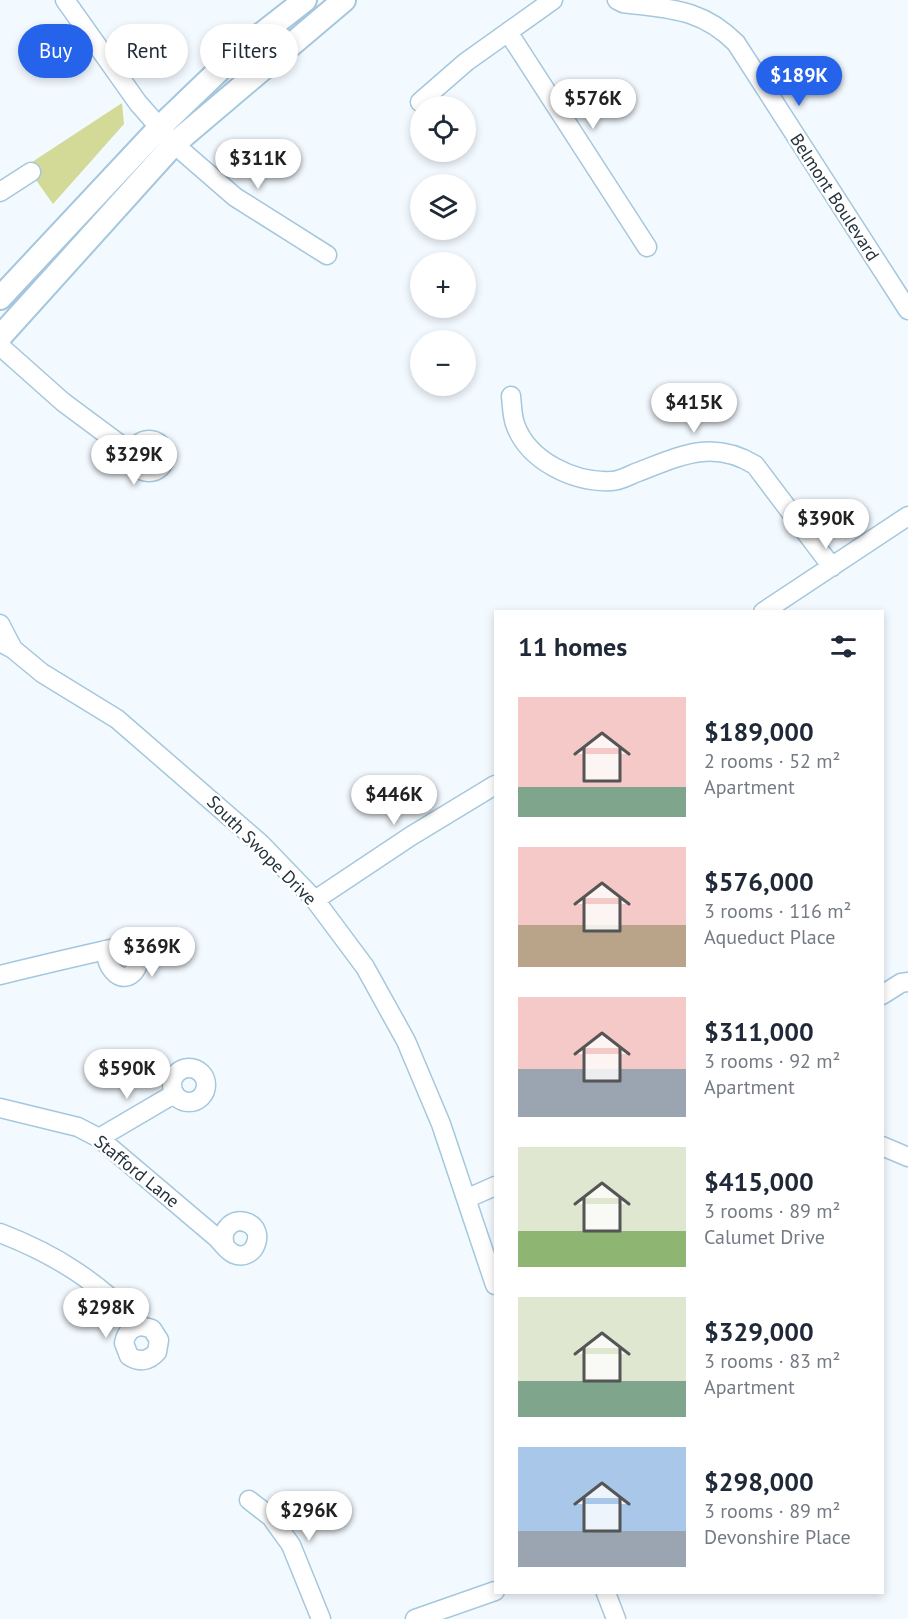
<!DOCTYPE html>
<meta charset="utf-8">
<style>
body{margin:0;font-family:"PT Sans",sans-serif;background:#f6f6f7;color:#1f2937;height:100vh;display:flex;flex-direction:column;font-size:22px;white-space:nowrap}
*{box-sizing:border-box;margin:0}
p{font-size:20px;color:#747a83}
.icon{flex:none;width:33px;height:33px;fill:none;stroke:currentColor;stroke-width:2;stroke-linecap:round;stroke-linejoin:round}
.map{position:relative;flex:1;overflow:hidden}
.side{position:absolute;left:494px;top:610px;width:390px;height:984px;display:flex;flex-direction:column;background:#fff;border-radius:0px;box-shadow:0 3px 9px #0003}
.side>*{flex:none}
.guide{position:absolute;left:18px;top:24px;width:386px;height:54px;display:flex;gap:12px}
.tools{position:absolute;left:410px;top:96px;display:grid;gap:12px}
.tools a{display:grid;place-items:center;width:66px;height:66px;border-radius:50%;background:#fff;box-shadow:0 3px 9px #0003;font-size:30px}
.price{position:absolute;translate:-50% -51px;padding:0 14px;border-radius:21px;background:#fff;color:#222;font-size:20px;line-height:39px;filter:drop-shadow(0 2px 3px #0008)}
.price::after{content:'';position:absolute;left:50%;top:36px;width:18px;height:14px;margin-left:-9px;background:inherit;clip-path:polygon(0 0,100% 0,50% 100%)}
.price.active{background:#2563eb;color:#fff}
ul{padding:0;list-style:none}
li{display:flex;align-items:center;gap:18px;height:150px;padding:0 24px}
li span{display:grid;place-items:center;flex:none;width:168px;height:120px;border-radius:0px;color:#555}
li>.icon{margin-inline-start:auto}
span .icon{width:72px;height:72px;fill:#fffc;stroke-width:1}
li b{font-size:26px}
h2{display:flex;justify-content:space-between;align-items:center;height:72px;padding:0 24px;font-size:26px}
.tag{padding:0 21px;border-radius:27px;background:#fff;box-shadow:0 3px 9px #0003;font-size:21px;line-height:54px}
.tag.active{background:#2563eb;color:#fff}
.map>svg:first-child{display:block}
.green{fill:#d3d996}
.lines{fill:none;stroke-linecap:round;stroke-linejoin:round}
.minor-casing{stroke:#a5c7dd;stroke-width:21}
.major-casing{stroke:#a5c7dd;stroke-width:26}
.minor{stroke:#fff;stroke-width:18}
.major{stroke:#fff;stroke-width:22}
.labels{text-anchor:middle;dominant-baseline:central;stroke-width:5;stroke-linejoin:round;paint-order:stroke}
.street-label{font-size:18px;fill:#24323b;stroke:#fff}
</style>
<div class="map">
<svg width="908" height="1619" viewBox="0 0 908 1619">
<rect width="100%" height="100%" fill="#f3faff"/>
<path class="green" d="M122,103L124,124L53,204L26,166Z"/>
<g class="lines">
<defs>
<path id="minor" d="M65,0L138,103L174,144L235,197L327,255
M617,0L623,3C669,9 701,8 736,43L908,310
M508,32L647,247
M420,102L466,62L553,0
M0,192L31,172
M0,346L63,402L133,454
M511,396C512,405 512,415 515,424C528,461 574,483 612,481C620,481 630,475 638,472C680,456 712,439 755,465L832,567
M133 456a16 16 0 1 1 32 0a16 16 0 1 1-32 0Z
M763,612L908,516
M0,624L13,649
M0,642L13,649L42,673L117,719L261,844L315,900L365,967L406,1041L441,1124L495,1285
M315,900L411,836L495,785
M0,975C41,965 83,955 124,946L138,953C142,972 123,987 111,968C107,963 106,956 105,950
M882,995L901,983L908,982
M172 1085a17 17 0 1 1 34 0a17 17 0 1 1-34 0Z
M0,1108L78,1127L99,1138L217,1238C222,1243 227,1251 234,1254C255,1263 268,1228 245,1222C239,1220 232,1222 228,1227C222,1233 223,1241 226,1248
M99,1138L174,1094
M882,1146L908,1157
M466,1199L495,1186
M0,1233C60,1256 96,1282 142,1326L152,1329L159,1340L157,1352C149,1361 139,1363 129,1356L124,1343C126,1333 131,1327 142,1326
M249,1500L271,1517L291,1545L321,1619
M606,1593L616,1619
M415,1619L495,1591"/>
<path id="major" d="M0,298L160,127L236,54L305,0
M0,337L174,144L344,0"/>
</defs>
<use href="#minor" class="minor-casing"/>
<use href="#major" class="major-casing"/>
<use href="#minor" class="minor"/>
<use href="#major" class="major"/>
</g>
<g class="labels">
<g class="street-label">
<text transform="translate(835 197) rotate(57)">Belmont Boulevard</text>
<text transform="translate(262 850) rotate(45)">South Swope Drive</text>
<text transform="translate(137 1171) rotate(39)">Stafford Lane</text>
</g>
</g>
</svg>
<div class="tools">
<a><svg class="icon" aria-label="locate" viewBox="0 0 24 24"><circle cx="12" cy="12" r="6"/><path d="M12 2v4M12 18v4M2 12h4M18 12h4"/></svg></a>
<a><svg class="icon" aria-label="layers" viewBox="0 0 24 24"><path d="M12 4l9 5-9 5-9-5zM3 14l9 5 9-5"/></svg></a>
<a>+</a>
<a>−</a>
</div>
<b class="price active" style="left:799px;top:107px">$189K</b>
<b class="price" style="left:593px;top:130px">$576K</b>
<b class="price" style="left:258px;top:190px">$311K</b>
<b class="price" style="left:694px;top:434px">$415K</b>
<b class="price" style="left:134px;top:486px">$329K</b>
<b class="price" style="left:826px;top:550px">$390K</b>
<b class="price" style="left:394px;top:826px">$446K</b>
<b class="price" style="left:152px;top:978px">$369K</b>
<b class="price" style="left:127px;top:1100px">$590K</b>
<b class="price" style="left:106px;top:1339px">$298K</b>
<b class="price" style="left:309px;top:1542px">$296K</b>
<div class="guide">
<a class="tag active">Buy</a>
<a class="tag">Rent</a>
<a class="tag">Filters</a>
</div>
<section class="side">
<h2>11 homes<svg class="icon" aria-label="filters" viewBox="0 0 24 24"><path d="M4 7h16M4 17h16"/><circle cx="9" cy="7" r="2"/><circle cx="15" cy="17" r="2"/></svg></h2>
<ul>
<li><span style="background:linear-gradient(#f6c9c9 75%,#7fa58c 0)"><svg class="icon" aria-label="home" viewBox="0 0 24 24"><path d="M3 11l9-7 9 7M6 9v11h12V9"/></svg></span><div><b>$189,000</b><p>2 rooms · 52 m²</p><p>Apartment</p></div></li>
<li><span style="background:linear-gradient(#f6c9c9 65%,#b9a48a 0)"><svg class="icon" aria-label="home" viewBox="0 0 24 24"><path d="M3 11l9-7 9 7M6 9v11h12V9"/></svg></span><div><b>$576,000</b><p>3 rooms · 116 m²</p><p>Aqueduct Place</p></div></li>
<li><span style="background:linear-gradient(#f6c9c9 60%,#9aa5b1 0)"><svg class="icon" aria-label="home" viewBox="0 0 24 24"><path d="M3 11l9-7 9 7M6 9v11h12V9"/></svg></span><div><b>$311,000</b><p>3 rooms · 92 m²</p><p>Apartment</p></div></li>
<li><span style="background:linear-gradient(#dfe7d0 70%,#8fb573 0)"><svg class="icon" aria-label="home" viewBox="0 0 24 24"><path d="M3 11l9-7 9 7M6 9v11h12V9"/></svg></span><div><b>$415,000</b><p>3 rooms · 89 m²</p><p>Calumet Drive</p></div></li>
<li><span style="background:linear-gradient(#dfe7d0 70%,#7fa58c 0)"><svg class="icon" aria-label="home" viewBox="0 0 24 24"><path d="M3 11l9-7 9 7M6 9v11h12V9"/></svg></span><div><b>$329,000</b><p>3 rooms · 83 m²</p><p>Apartment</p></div></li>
<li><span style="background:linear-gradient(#a9c7e8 70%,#9aa5b1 0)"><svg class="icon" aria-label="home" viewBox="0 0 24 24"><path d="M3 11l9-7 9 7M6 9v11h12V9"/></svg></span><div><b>$298,000</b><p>3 rooms · 89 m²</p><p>Devonshire Place</p></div></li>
</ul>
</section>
</div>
